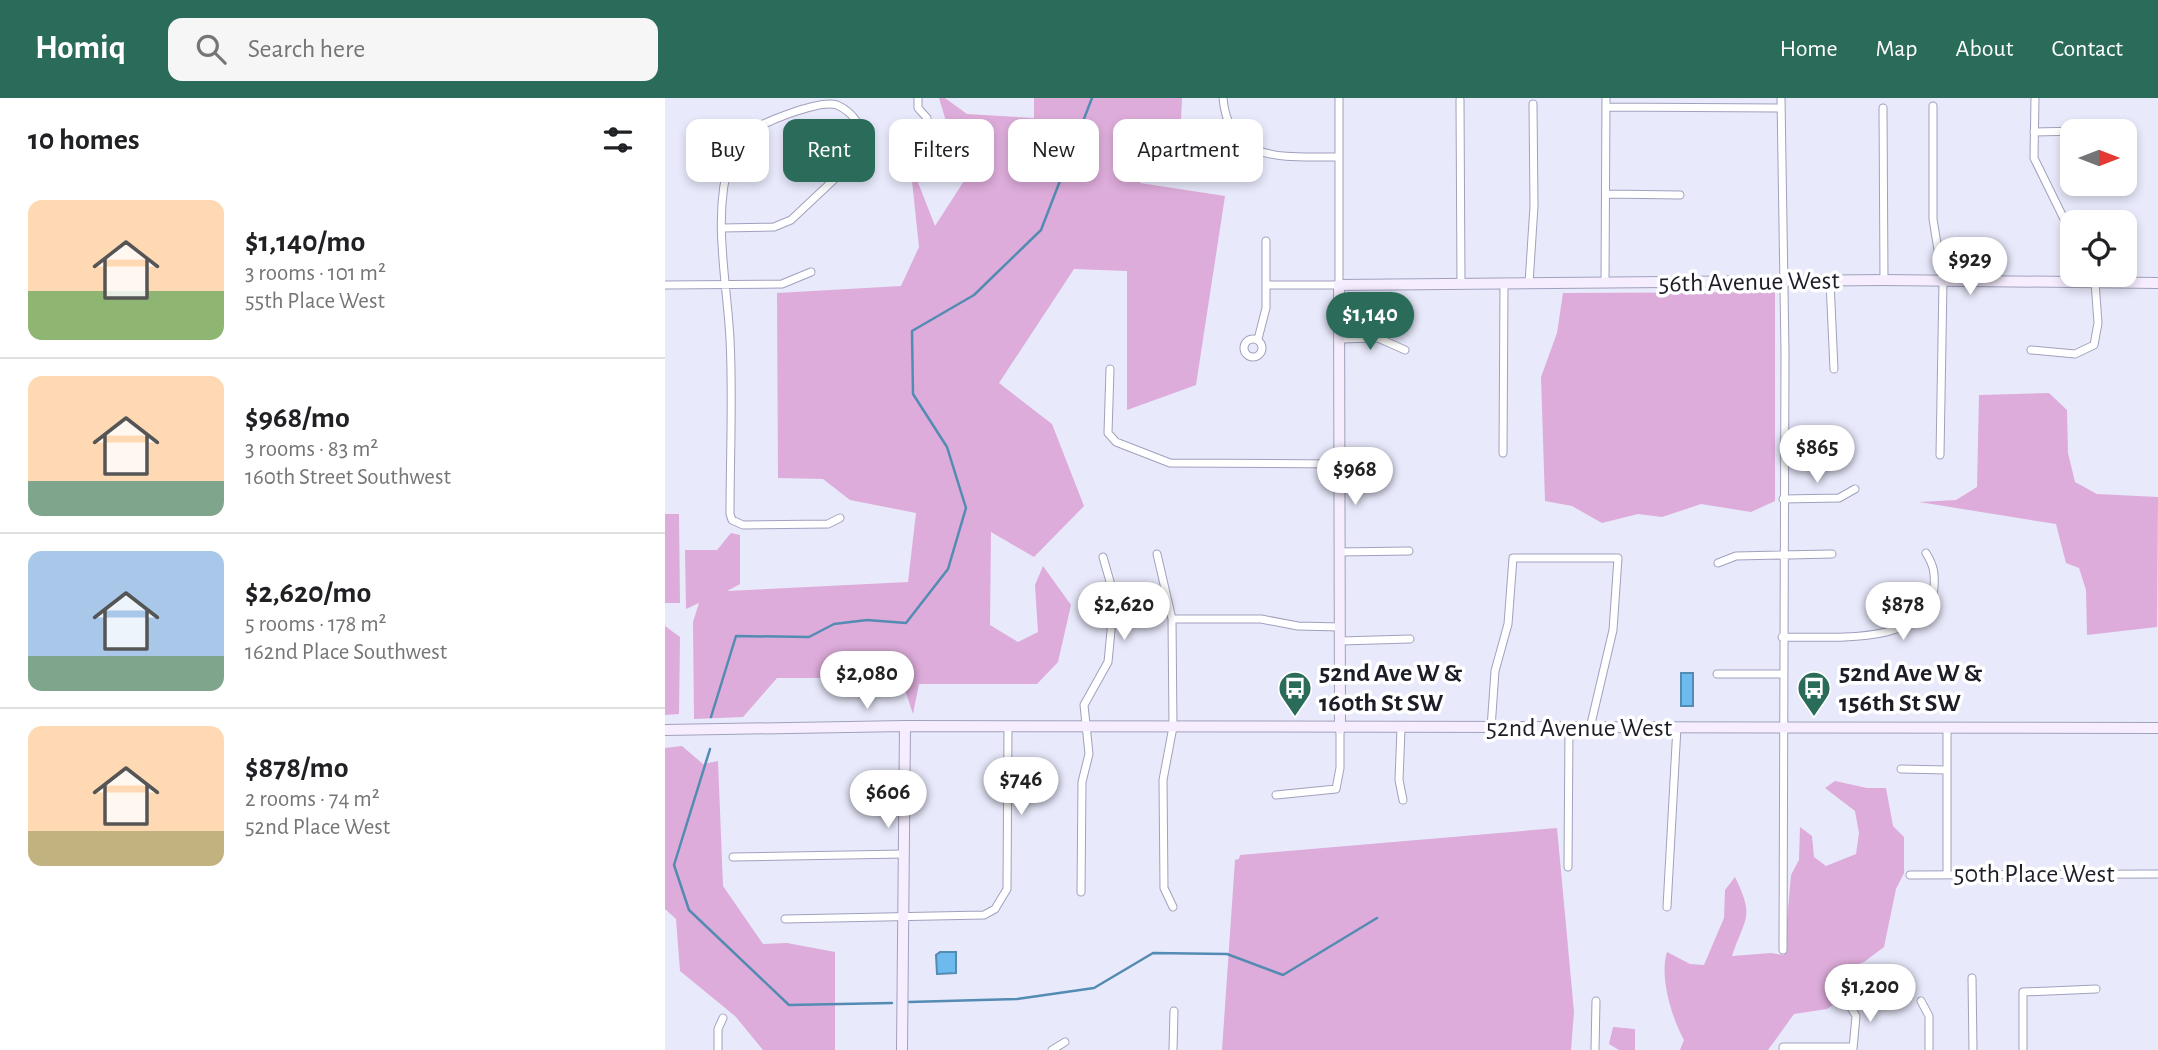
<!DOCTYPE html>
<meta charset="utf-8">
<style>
body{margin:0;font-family:"Alegreya Sans",sans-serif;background:#f6f6f6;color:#202124;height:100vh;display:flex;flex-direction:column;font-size:26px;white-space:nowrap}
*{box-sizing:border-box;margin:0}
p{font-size:23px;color:#757577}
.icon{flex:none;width:38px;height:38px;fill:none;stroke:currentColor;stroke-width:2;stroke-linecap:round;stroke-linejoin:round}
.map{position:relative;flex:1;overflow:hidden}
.sheet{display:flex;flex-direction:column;background:#fff;width:665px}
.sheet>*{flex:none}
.guide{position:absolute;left:21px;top:21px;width:665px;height:63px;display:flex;gap:14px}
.needle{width:46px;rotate:90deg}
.tools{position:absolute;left:1395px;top:21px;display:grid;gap:14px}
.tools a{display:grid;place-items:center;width:77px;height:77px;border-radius:14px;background:#fff;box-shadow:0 4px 10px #0003;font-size:35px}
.price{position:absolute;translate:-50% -60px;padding:0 16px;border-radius:24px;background:#fff;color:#222;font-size:23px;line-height:46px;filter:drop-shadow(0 2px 4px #0008)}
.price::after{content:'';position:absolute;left:50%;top:42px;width:21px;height:16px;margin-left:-10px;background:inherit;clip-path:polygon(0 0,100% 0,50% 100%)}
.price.selected{background:#2a6b5a;color:#fff}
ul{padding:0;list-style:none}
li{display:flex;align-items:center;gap:21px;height:175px;padding:0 28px}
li+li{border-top:2px solid #e0e0e0}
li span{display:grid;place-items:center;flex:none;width:196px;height:140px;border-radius:14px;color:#555}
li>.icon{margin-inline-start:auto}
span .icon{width:84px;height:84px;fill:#fffc;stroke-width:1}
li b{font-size:30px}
h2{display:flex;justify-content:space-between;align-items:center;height:84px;padding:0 28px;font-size:30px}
.chip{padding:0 24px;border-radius:14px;background:#fff;box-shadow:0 4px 10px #0003;font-size:24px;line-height:63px}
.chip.selected{background:#2a6b5a;color:#fff}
header{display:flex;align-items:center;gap:42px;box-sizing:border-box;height:98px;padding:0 35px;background:#2a6b5a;color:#fff}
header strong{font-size:33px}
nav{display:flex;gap:38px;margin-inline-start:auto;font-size:24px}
.search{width:490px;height:63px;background:#f6f6f6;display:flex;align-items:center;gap:18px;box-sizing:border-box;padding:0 24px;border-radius:14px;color:#757577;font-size:26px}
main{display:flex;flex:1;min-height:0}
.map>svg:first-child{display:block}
.green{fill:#ddacda}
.water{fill:#6cbaee;stroke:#548bb3;stroke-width:2}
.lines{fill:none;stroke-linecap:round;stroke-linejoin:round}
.stream{stroke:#548bb3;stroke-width:2.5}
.street-casing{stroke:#a0a1bd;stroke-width:9}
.secondary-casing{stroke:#a0a1bd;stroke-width:12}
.street{stroke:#fff;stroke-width:7}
.secondary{stroke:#f6eeff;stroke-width:10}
.labels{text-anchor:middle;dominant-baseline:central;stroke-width:7;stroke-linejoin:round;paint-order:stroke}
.street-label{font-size:26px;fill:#1d1d28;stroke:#fff}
.poi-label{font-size:26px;font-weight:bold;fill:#1d1d28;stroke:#fff;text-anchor:start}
</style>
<header>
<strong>Homiq</strong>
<div class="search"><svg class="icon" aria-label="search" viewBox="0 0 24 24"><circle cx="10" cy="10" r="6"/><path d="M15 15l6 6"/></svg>Search here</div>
<nav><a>Home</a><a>Map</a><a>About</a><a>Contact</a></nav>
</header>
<main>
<section class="sheet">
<h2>10 homes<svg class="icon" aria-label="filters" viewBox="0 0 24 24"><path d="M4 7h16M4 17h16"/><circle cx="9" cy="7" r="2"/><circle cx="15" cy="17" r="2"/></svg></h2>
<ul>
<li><span style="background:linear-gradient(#ffd9b3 65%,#8fb573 0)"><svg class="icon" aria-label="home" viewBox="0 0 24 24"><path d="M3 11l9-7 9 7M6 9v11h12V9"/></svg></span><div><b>$1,140/mo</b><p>3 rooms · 101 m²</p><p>55th Place West</p></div></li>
<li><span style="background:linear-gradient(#ffd9b3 75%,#7fa58c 0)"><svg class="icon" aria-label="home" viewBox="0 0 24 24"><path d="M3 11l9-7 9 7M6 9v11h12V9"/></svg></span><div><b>$968/mo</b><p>3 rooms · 83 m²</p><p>160th Street Southwest</p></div></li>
<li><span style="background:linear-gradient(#a9c7e8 75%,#7fa58c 0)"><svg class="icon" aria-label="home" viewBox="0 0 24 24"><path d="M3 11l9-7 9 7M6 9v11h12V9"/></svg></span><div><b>$2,620/mo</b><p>5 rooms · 178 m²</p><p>162nd Place Southwest</p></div></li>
<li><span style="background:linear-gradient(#ffd9b3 75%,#c2b280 0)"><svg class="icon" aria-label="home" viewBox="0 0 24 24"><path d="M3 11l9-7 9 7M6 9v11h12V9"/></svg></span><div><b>$878/mo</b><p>2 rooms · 74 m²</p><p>52nd Place West</p></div></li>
</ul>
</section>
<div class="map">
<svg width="1493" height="952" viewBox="0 0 1493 952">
<rect width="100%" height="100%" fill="#e8e9fb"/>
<path class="green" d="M274,0H280L302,16L369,20V0H517L515,44L492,34L475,85L560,98L531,287L462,312V173L409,171L334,285L387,326L419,408L369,459L326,434L325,527L353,544L373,534L370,487L378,468L406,507L393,564L372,586H254L248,616L236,580H112L78,619L29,621L28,524L34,505L21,511L20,452H52L66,435L75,437V486L62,493L243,484L251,415L185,402L158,381L113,380L112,195L236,188L254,149L245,64L270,128L299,83Z
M1110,194V403L1086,414L1036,406L997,419L973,416L937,425L907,408L880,403L876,279L892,235L898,195Z
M1384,295L1402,312L1403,355L1410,384L1432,396L1493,399L1492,529L1422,537L1421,492L1414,470L1401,465L1391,426L1254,404L1291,402L1312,389L1314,297Z
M0,416H14L15,505H0Z
M0,528L15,539L14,616L0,617Z
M17,648L38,666L53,663L58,788L98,846L122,845L170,854V952H98L70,918L15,873L11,821L0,811V650Z
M1170,683L1202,690H1221L1228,728L1239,739V775L1231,791L1219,849L1199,864L1179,871L1171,905L1162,911L1129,916L1103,952H1015L1019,942C1007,920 994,879 1002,854L1025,866L1039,867L1059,820L1060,792L1070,779C1090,820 1080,819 1067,858L1106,855L1119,857L1126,777L1134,762L1135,729L1147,738L1149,759L1161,768L1191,756L1194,735L1190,713L1160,690Z
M892,730L909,914L906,952H557L570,762L574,761L575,757Z
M948,929L970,931V952H954L944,946Z"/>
<path class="water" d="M1016,575H1028V608H1016Z
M275,854H291V875L272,876L271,857Z"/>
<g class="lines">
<path class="stream" d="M46,619L71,538L144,539L169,526L202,522L241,525L283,471L301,410L282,349L248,296L247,233L309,197L376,132L427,0
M45,651L9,767L24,812L124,907L227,905
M244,904L352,901L429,890L488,855L562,856L618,877L712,820"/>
<defs>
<path id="street" d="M253,0V10L262,20
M558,0C564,68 623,58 674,59
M1116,0L1120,254L1118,852
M1370,0L1369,60L1400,123L1401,183
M795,2L796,185
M1268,8V121L1278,183L1275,357
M941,9L1116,10
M1218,10L1219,182
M1369,34L1416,33
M941,96L1015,97
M57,130L109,129L126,122L193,59C198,46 199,36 192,24C187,16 181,11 172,7C155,1 92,26 78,38C73,43 68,54 65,61C47,118 62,183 65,241C68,299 65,358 65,416L67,422L78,427L163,426L175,420
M1165,184L1169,271
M864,185L869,108L868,6
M940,185L941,0
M0,187L117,186L146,174
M601,187H674V0
M579 250a9 9 0 1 1 18 0a9 9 0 1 1-18 0Z
M593,241L601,210V143
M674,241L713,240L740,252
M1366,252L1410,256L1429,247L1433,225L1430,184
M445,271L443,335L451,344L505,365L674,366
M838,355L839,185
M1118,401L1174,400L1190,391
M674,454L744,453
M492,456L507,521L508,629L498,682L499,790L508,809
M1053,465L1071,458L1167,456
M507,521H596L633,528L675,529
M1117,539C1160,538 1264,550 1269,490C1270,475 1269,468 1261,455
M675,543L745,541
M1052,576H1117
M826,630L830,573L843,526L848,460H953L948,532L925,630
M736,631L734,682L738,702
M1282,631V775
M1236,671L1281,672
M611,697L671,691L675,670V631
M68,759L239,756
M903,769L904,630
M1245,777L1493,776
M416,794L417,684L424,656L419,607L443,564L446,533V487L438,459
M1002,809L1012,629
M120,821L319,817L330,811L342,791L343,628
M1307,880L1308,952
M1256,903L1264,918V952
M1185,908L1191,918L1188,951
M53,952V931L58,920
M387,952L400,944
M508,952L509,913
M930,952L931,903
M1118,952V949H1188
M1358,952V894L1431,891"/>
<path id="secondary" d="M675,631L674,187L1219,182L1493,185
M0,632L240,628L1493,630
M237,952L240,628"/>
</defs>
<use href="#street" class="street-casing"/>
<use href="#secondary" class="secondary-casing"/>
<use href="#street" class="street"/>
<use href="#secondary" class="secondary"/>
</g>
<defs>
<symbol id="bus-pin" viewBox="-11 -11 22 30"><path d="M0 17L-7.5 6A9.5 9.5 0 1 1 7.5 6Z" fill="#2a6b5a" stroke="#fff"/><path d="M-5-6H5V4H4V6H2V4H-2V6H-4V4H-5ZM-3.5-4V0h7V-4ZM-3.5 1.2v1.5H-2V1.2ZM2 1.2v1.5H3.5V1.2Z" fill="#fff"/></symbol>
</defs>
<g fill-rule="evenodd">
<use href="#bus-pin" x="611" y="571" width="38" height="52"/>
<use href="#bus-pin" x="1130" y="571" width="38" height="52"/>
</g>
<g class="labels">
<g class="street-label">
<text transform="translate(1084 184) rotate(-1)">56th Avenue West</text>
<text x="914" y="630">52nd Avenue West</text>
<text x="1369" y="776">50th Place West</text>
</g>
<g class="poi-label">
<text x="654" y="575">52nd Ave W &amp;<tspan x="654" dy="30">160th St SW</tspan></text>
<text x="1174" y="575">52nd Ave W &amp;<tspan x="1174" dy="30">156th St SW</tspan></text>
</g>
</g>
</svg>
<div class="tools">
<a><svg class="needle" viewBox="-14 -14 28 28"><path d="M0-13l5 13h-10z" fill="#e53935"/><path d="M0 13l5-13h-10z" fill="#757577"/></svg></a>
<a><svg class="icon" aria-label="locate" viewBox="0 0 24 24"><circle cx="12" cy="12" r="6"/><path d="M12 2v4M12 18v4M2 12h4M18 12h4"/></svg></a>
</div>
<b class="price" style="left:1305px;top:199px">$929</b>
<b class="price selected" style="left:705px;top:254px">$1,140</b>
<b class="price" style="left:1152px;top:387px">$865</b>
<b class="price" style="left:690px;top:409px">$968</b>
<b class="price" style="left:459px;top:544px">$2,620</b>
<b class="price" style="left:1238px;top:544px">$878</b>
<b class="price" style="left:202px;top:613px">$2,080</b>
<b class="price" style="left:356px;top:719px">$746</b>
<b class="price" style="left:223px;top:732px">$606</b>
<b class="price" style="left:1205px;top:926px">$1,200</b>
<div class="guide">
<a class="chip">Buy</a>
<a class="chip selected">Rent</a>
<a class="chip">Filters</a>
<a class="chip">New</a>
<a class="chip">Apartment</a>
</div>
</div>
</main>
